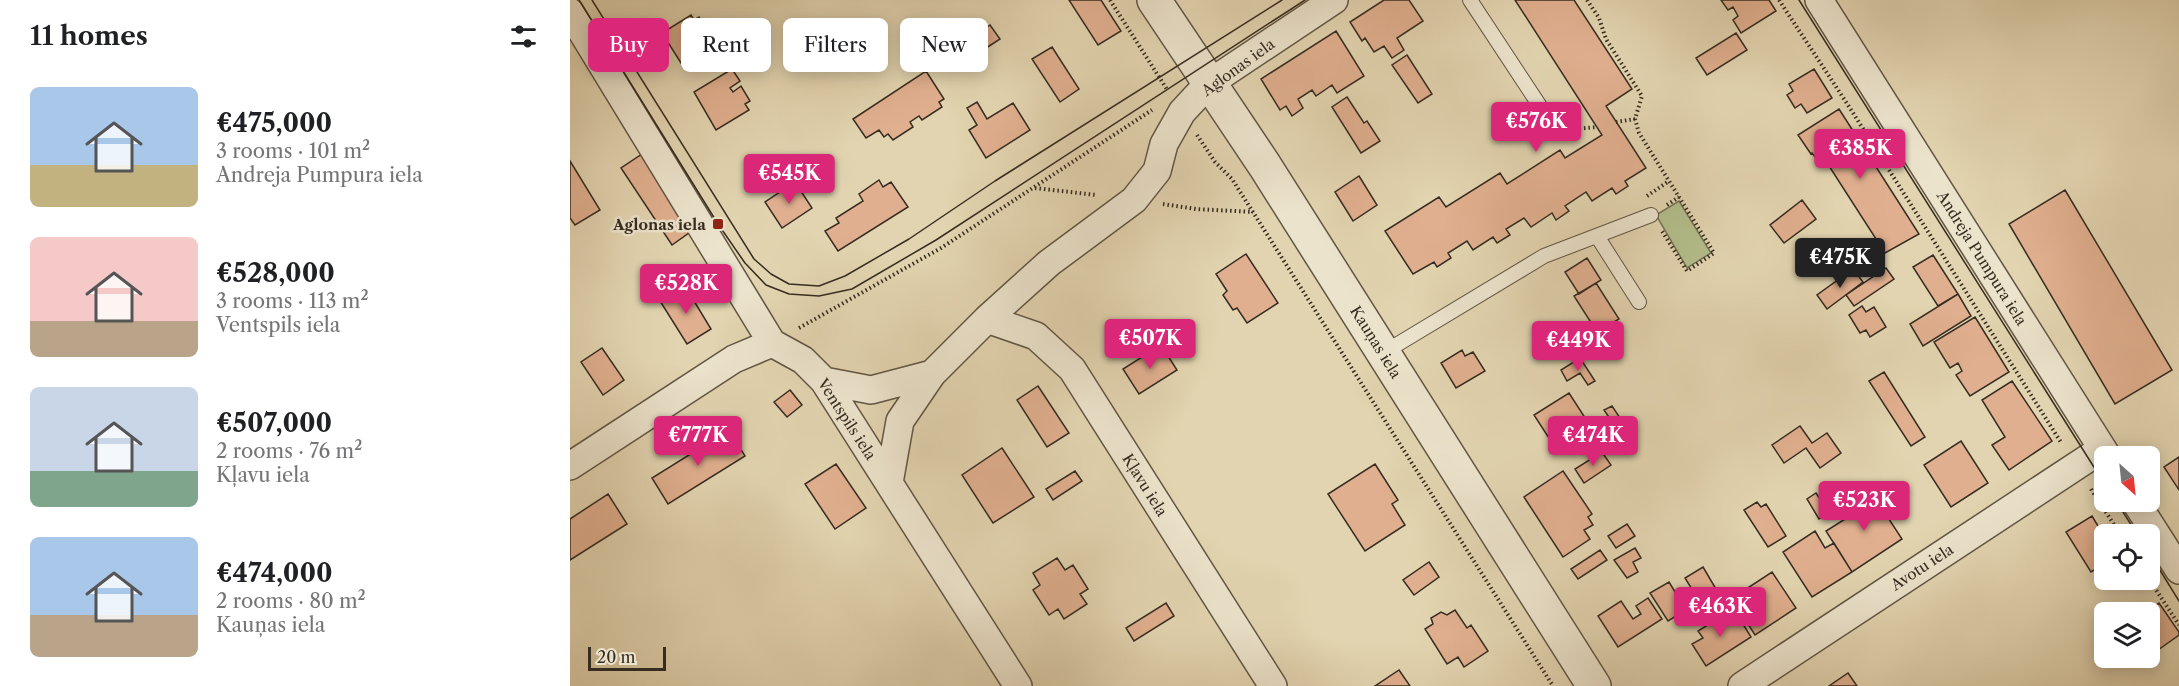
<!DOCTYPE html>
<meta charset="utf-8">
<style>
body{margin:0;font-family:"Libre Caslon Text",serif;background:#f2f2f2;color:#202124;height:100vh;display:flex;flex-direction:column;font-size:22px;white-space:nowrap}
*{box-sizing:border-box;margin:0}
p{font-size:20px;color:#757577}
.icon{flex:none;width:33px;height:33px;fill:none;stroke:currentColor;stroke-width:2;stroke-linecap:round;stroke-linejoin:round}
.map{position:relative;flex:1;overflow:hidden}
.drawer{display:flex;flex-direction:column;background:#fff;width:570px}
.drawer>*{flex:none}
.hud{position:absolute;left:18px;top:18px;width:570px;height:54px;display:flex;gap:12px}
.needle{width:39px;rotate:153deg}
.fabs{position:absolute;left:1524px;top:446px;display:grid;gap:12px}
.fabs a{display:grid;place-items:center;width:66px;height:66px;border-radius:9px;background:#fff;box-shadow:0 3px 15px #0003;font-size:30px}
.scale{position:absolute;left:18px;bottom:15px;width:78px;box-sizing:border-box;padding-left:6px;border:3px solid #362c20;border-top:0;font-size:16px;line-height:21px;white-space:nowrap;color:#362c20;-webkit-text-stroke:4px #ece3cc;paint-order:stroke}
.price{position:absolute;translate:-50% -51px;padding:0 14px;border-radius:6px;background:#db2777;color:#fff;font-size:20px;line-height:39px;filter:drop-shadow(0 2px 3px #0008)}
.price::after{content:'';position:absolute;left:50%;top:36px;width:18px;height:14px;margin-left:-9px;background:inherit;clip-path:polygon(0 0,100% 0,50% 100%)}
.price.current{background:#222;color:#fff}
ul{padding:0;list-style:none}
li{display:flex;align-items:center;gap:18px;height:150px;padding:0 30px}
li span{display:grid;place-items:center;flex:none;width:168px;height:120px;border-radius:9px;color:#555}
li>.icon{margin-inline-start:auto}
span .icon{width:72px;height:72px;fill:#fffc;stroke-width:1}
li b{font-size:26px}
h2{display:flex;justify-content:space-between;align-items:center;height:72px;padding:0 30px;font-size:26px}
.pill{padding:0 21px;border-radius:9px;background:#fff;box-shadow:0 3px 15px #0003;font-size:21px;line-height:54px}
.pill.current{background:#db2777;color:#fff}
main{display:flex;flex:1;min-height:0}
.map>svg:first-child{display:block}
.green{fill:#b3bd8b;stroke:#747456;stroke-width:1.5}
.building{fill:#e0af8f;stroke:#362c20;stroke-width:1.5}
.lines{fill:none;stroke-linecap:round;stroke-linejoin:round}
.service-casing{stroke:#615644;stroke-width:16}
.minor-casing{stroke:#615644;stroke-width:30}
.tertiary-casing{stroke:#615644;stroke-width:36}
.path{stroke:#362c20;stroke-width:4;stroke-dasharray:1.5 3;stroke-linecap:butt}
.service{stroke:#ece3cc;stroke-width:14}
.minor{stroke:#ece3cc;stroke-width:27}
.tertiary{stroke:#ece3cc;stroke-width:33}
.tram{stroke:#362c20;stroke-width:1.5}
.poi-dot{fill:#8f2418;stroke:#ece3cc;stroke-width:2}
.labels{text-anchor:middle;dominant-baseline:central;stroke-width:5;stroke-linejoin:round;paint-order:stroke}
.street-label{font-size:15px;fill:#362c20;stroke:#ece3cc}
.poi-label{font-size:15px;font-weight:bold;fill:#362c20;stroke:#ece3cc;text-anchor:end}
</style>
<main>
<section class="drawer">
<h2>11 homes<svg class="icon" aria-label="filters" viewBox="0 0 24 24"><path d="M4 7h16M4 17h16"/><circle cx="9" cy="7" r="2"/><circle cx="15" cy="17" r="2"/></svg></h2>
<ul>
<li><span style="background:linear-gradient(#a9c7e8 65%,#c2b280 0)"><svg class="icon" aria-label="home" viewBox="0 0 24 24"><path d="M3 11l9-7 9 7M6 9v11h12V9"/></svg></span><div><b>€475,000</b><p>3 rooms · 101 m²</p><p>Andreja Pumpura iela</p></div></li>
<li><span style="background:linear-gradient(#f6c9c9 70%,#b9a48a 0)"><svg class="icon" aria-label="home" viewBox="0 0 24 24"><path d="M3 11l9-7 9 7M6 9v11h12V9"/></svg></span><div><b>€528,000</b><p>3 rooms · 113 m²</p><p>Ventspils iela</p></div></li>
<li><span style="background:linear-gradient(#c9d6e8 70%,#7fa58c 0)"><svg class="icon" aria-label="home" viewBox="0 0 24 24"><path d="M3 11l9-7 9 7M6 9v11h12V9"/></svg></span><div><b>€507,000</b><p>2 rooms · 76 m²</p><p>Kļavu iela</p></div></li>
<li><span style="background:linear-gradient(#a9c7e8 65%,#b9a48a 0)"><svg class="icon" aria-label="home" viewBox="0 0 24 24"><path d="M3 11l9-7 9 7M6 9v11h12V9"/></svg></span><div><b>€474,000</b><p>2 rooms · 80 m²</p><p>Kauņas iela</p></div></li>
</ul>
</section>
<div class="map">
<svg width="1609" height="686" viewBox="0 0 1609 686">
<rect width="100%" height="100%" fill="#e2d4b0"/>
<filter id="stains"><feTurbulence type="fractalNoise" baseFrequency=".00333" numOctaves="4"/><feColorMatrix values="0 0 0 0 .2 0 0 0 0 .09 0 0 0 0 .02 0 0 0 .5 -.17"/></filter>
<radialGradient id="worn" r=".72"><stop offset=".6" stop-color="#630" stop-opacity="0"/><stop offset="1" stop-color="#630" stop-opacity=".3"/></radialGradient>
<path class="green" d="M1109,201L1141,253L1117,268L1086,215Z"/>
<path class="building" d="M499,0H531L551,31L528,45Z
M814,0H839L853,21L827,38L834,50L822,58L814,46L804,52L795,38L792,41L780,22Z
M945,0H1004L1062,89L1036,106L1076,168L1055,181L1058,186L1046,194L1042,188L1022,201L1016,192L995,206L999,211L986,220L982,213L961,227L954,218L936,229L940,235L927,243L923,237L903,250L897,241L878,253L881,258L867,267L864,262L843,274L815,231L869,197L876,207L930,173L937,184L990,150L995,158L1032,135Z
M1151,0H1199L1206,11L1171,33L1163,20L1168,16L1163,7L1158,10Z
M121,15L124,20L129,17L141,37L136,41L139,46L111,63L92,33Z
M409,23L413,30L420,25L430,39L410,52L416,61L403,70L383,40Z
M254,25L269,47L246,62L231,41Z
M766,31L794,76L767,93L762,85L746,96L742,90L728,99L733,108L722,116L716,106L710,110L691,79Z
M1166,33L1177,50L1137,75L1126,58Z
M482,47L509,89L490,102L462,59Z
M837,55L862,94L848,103L822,65Z
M162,69L170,81L160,88L163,92L171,86L180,101L175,104L179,110L146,130L124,92Z
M1244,69L1262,98L1237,113L1231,104L1225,108L1217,95L1223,91L1219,84Z
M356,71L374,99L369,102L372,107L352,120L349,116L340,122L343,127L323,140L318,134L314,137L309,130L296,138L283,119Z
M777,97L794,123L797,121L810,141L791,153L762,107Z
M407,102L417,119L443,103L460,130L416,158L399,130L407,125L397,108Z
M1269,109L1349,234L1315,253L1252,155L1246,158L1242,153L1241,154L1228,135Z
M72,154L123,230L102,245L51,168Z
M0,161L30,210L5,225L0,218Z
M789,176L807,205L783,221L765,192Z
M309,180L313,187L321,182L338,207L268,251L255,231L269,223L266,218L293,201L289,194Z
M225,182L242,208L212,228L195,202Z
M1495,190L1602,370L1545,404L1439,224Z
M1232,200L1246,219L1214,243L1200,225Z
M676,254L708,303L677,323L667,308L663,310L653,295L657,291L646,274Z
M1363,255L1388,294L1368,306L1343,267Z
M1017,258L1031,280L1009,294L995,272Z
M1316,268L1324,279L1284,306L1276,295Z
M1283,269L1293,282L1257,309L1247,295Z
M1026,283L1049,319L1027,332L1004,296Z
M115,286L141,329L117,344L90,301Z
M1388,294L1401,316L1353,346L1340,324Z
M1292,306L1296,312L1304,307L1316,327L1300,337L1296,330L1290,333L1279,315Z
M1405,317L1439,372L1400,396L1386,375L1392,371L1388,363L1380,368L1364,342Z
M591,345L607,370L569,394L553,369Z
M32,348L54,380L33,395L11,362Z
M892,350L895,356L903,352L915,371L886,388L871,363Z
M1010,358L1025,381L1018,385L1010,373L997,381L991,370Z
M1314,372L1355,437L1341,446L1299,381Z
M1442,381L1482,441L1439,470L1422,445L1435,437L1412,400Z
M468,386L499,433L477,447L447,400Z
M220,390L232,405L217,417L204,402Z
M999,393L1021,427L986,449L964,415Z
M1042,406L1060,433L1032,452L1020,434L1041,420L1034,410Z
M1230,426L1242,443L1257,433L1271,453L1250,468L1236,448L1214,463L1202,445Z
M159,430L175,456L98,504L82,478Z
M1391,441L1418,483L1381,507L1354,465Z
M432,448L464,497L423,523L392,475Z
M1032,452L1041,465L1014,483L1005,469Z
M1609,457V490L1594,467Z
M266,464L296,508L265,529L235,484Z
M805,464L828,500L822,504L835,525L795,551L758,494Z
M505,471L512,481L483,500L476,489Z
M993,471L1022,514L1018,517L1023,525L1014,530L1020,539L993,557L954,497Z
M1300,490L1332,539L1282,572L1256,531L1280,516L1275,507Z
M1246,493L1259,513L1249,519L1237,499Z
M38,494L57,524L0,560V519Z
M1187,502L1191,507L1196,504L1216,536L1198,547L1174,510Z
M1522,516L1534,536V564L1521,572L1496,532Z
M1057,524L1065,536L1046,548L1038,536Z
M1245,531L1255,548L1264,543L1282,572L1242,597L1213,552Z
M1065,548L1071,558L1063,562L1068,572L1057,578L1044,560Z
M1030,550L1037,560L1008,579L1001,569Z
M487,558L495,570L503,565L518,589L510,594L517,604L494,619L488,609L479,615L463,590L470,585L463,573Z
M859,562L869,577L844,595L833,580Z
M1133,567L1146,589L1128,599L1115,578Z
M1202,572L1226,608L1185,635L1167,607L1176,602L1170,593Z
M1099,582L1116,610L1098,621L1080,593Z
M1078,598L1092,619L1048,647L1028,616L1051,601L1063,619L1071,614L1066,606Z
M596,603L604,616L564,641L556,628Z
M1589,603L1609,632V635L1588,650L1580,637V612H1577Z
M885,610L897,628L901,625L918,651L894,667L888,657L877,664L855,629L863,624L861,618L871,612L877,615Z
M1157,613L1162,621L1168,616L1181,637L1136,666L1122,644L1133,638L1128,631Z
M829,670L840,686H805Z
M1278,673L1287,686H1259Z"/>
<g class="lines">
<defs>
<path id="service" d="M900,0L987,132
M1027,236L1069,302
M813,353L974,256L1081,215"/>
<path id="minor" d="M1249,0L1537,456
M0,12L202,343L233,360L254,381L448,686
M417,319L466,336L502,369L703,686
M254,381L301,390L362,374
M0,466L164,359L202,343
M319,483L330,421L362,374L417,319L479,263L564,200L587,171L594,144L612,112L638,84L764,0
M1565,501L1609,570
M1172,686L1532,449"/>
<path id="tertiary" d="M584,0L695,166L1024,686"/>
</defs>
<use href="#service" class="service-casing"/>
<use href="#minor" class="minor-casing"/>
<use href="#tertiary" class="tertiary-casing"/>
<path class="path" d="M540,0L598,91
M1017,0L1029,18L1036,39L1072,96L1065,119L1069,133L1144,253L1117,271L1092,231
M1209,0L1278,105L1492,444
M1046,122L1065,119
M1005,129L1027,127
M627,135L645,162L662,179L983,686
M465,188L526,195
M1077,196L1099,181
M593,204L626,209L683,212
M1097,205L1109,197
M229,328L371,248L582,110
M1521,489L1550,534
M1579,579L1609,625"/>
<use href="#service" class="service"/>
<use href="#minor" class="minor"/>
<use href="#tertiary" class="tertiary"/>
<path class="tram" d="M9,0L148,224L175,263L196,285L219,294L249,296L282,289L366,240L735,0
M22,0L184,259L201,274L219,284L249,286L275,276L339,239L425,181L712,0
M1229,0L1534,483
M1546,501L1567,534
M1580,554L1609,601"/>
</g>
<rect class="poi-dot" x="142" y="218" width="12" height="12" rx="3"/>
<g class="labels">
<g class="street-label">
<text transform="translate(668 67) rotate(-36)">Aglonas iela</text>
<text transform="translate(1412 258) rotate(58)">Andreja Pumpura iela</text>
<text transform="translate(806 342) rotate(58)">Kauņas iela</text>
<text transform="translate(277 419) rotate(57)">Ventspils iela</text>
<text transform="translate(575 485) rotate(58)">Kļavu iela</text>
<text transform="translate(1352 567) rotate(-33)">Avotu iela</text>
</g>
<g class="poi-label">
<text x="136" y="224">Aglonas iela</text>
</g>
</g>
<rect width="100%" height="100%" filter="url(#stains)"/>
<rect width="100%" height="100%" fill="url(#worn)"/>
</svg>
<div class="fabs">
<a><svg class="needle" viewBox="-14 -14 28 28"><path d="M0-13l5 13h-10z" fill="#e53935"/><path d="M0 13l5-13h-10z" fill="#757577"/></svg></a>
<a><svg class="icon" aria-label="locate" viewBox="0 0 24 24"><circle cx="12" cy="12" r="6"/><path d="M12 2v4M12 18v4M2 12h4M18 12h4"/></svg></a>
<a><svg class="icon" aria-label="layers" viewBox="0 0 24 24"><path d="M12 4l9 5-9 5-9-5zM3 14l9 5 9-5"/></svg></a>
</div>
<div class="scale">20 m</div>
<b class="price" style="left:966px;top:153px">€576K</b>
<b class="price" style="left:1290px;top:180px">€385K</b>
<b class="price" style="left:219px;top:205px">€545K</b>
<b class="price current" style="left:1270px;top:289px">€475K</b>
<b class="price" style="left:116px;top:315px">€528K</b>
<b class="price" style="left:580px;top:370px">€507K</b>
<b class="price" style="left:1008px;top:372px">€449K</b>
<b class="price" style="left:128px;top:467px">€777K</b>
<b class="price" style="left:1023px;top:467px">€474K</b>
<b class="price" style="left:1294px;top:532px">€523K</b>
<b class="price" style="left:1150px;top:638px">€463K</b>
<div class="hud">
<a class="pill current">Buy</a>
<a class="pill">Rent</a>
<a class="pill">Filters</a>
<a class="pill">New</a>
</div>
</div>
</main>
